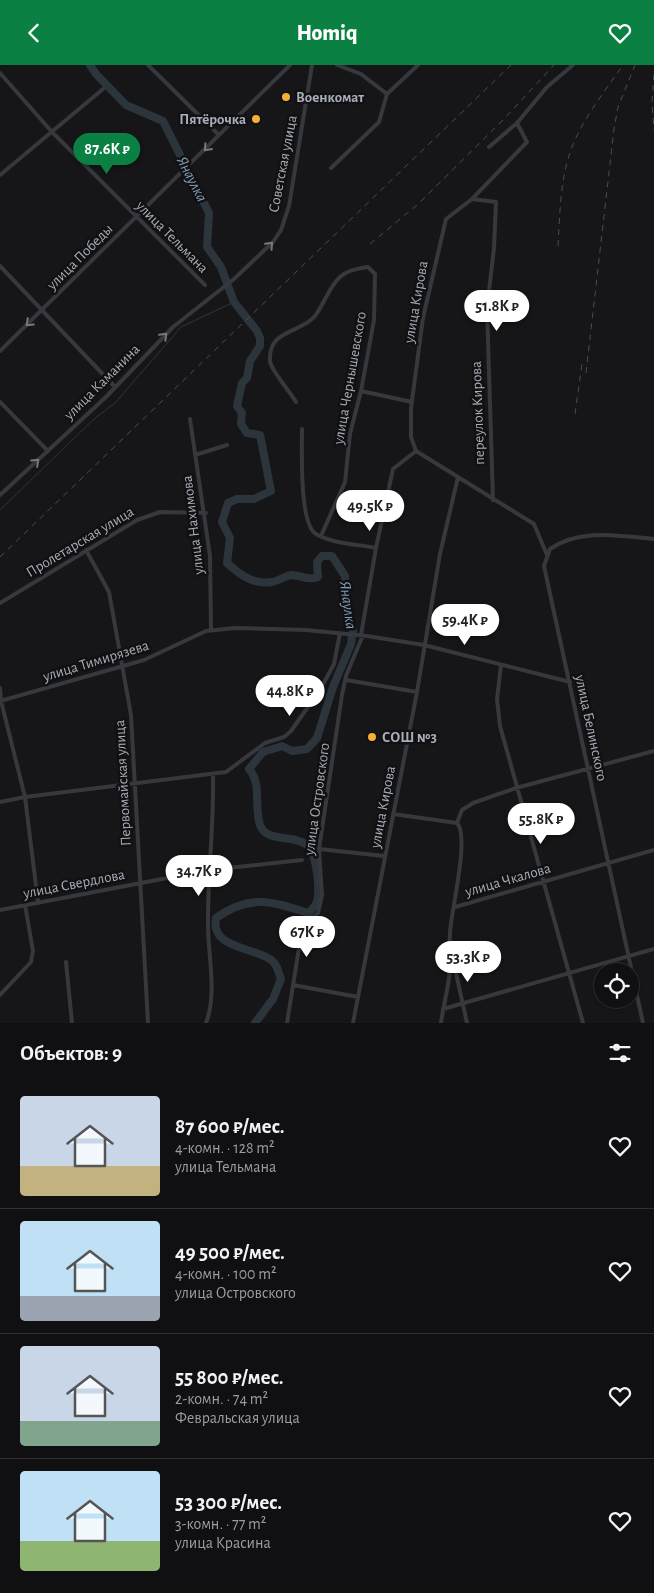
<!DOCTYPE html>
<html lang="ru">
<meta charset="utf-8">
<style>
body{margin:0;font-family:"Alegreya Sans",sans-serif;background:#1e1e20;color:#f1f3f6;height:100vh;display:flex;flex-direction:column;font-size:19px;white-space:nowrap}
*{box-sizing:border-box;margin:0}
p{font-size:16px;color:#9c9d9f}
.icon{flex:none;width:28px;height:28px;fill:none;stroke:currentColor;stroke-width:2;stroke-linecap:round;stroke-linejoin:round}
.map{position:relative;height:958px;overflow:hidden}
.sheet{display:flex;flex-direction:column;background:#101012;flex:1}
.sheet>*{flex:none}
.buttons{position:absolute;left:594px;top:898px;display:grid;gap:10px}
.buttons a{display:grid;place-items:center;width:45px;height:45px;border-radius:50%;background:#101012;box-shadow:0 1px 4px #0004,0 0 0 1px #303032;font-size:25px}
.price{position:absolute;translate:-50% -42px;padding:0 11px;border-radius:18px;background:#fff;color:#222;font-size:16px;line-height:32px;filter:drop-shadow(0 1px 2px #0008)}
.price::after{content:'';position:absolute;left:50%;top:30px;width:15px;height:11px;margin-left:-8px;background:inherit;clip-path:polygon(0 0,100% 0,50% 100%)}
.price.active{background:#0b8043;color:#fff}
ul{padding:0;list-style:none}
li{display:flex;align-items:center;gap:15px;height:125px;padding:0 20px}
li+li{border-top:1px solid #303032}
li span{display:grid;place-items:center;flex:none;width:140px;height:100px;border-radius:5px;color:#555}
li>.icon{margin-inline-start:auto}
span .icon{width:60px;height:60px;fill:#fffc;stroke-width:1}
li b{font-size:21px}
h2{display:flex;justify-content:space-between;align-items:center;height:60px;padding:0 20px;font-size:21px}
header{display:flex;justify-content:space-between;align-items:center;height:65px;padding:0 20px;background:#0b8043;color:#fff;font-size:22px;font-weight:800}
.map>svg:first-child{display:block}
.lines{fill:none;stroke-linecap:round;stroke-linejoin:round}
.stream{stroke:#2c353c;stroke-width:1}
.river{stroke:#2c353c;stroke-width:8}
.minor{stroke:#37383d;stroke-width:4}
.rail{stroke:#4a4c52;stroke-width:1;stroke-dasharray:6 5;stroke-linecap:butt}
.oneway{stroke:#757881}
.poi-dot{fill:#f2b134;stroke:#111113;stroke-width:2}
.labels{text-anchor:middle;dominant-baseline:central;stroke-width:5;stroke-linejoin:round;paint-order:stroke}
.poi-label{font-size:15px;font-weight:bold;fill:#a8adb8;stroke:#111113;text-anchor:start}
.street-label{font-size:15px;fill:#a8adb8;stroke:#111113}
.water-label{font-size:16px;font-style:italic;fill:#7f9bb3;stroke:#111113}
</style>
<header><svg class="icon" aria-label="back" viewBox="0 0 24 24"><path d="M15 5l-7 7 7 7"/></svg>Homiq<svg class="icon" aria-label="heart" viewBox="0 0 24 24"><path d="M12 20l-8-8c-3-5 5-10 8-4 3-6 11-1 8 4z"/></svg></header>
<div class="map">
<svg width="654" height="958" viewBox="0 0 654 958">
<rect width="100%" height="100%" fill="#161618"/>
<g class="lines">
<path class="stream" d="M0,445L94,354L115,338L181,262L234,237"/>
<path class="river" d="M90,0L96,9L126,40L163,56L209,148L207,182L221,202L234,237L257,266L260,273V281L250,296L247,313L242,318L237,341L242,348L241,359L247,368L260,370L271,426L254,434H237L228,438L222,457L230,473L227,498C240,510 254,520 272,517C279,516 285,511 291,510C301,510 308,516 318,512L317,497L322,491H332L345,511L346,553L353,565L351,579L333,622L317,673L307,684L292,686L282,681L263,687L249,704C262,718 254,743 260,760C266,778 294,769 307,780C317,789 321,828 316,839C314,842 311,846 308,848C271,836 250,829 216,853C209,886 263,882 275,899C278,903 279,910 281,914L273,934L255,958"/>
<path class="minor" d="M148,0L219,70
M337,0L361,9L387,29
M0,8L52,67L205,220
M517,58L527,77L472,134L446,154L423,253L411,343V372L416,386L534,459L547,490
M489,82L517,58L547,22L573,0
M331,103L379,57L387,29L418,0
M0,110L103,24
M472,134L496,137L494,183L487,243L493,435
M0,201L115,322
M0,286L290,0
M361,326L412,337
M0,337L48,386
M296,337C290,326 271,306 270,296C268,264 300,269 315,251C324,239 329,222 340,212C346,206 360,203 368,202L375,209L374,255L361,326L350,369L345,417L321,471
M190,354L210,491L211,565
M302,364C302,384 299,459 316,469C333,479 357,479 376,483
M195,390L227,380
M0,430L106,332L173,262L234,214L273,177L281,165L289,141L312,0
M86,485L109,527L131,650L148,958
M0,538L137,455L160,447L206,448
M361,570L376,483L393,404L416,386
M501,600L497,634L500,661L583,958
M346,615L417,627
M0,623L1,636L25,732L38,837
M0,636L144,595L206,566L235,563L306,565L367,571L424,580L570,617
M0,737L25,732L226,707L265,678L284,672L291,666L320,625L334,599L340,568
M393,749L457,758
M457,758L462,745L473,738L516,723L654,686
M319,784L384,791
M455,842L654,785
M0,845L209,805L302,795
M452,890L467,958
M66,897L72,958
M293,920L358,932
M0,930L31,897L33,886L25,840
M443,944L654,884
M206,958C218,926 207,888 208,855C208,806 214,758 213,709
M287,958L300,877L309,855L318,848L322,830L319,784L342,630L346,611L363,570
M353,958L417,627L440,489L458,412
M441,958C443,943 447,928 449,913C451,897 449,882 450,867C451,847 470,771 457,758
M643,958L544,501L550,484C580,463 620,471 654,474"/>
<path class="rail" d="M654,9L652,37L654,65
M370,179L417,140L502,56L554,0
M558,181C560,148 560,113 572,82C584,52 605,26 623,0
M586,308L614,64L618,42L635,0
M575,349L582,299
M0,492L511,0"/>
</g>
<defs><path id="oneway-chevron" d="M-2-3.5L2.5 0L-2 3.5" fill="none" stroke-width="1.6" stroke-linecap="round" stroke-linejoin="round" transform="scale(1.25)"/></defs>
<g class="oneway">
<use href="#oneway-chevron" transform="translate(207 83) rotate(132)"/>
<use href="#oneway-chevron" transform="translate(270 180) rotate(-47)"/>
<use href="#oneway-chevron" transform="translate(29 258) rotate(136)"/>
<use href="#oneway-chevron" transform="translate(164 271) rotate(-46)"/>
<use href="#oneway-chevron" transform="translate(36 397) rotate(-43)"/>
</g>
<g class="poi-dot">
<circle cx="286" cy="32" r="5"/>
<circle cx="256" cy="54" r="5"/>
<circle cx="372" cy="672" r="5"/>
</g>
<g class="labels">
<g class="poi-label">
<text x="296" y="32">Военкомат</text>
<text x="246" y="54" text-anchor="end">Пятёрочка</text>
<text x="382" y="672">СОШ №3</text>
</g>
<g class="street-label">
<text transform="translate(283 99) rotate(-79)">Советская улица</text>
<text transform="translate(172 172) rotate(45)">улица Тельмана</text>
<text transform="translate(80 192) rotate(-45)">улица Победы</text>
<text transform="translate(416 237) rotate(-80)">улица Кирова</text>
<text transform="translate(350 313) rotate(-80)">улица Чернышевского</text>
<text transform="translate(102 317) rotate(-45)">улица Каманина</text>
<text transform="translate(478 348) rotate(-92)">переулок Кирова</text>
<text transform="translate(193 460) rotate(-97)">улица Нахимова</text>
<text transform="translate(80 477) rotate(-31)">Пролетарская улица</text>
<text transform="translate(96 596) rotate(-17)">улица Тимирязева</text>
<text transform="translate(591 663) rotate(78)">улица Белинского</text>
<text transform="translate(123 718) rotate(-93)">Первомайская улица</text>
<text transform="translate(317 734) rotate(-82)">улица Островского</text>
<text transform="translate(383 742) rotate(-79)">улица Кирова</text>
<text transform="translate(508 815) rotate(-16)">улица Чкалова</text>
<text transform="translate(74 819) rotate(-11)">улица Свердлова</text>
</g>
<g class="water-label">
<text transform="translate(192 114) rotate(63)">Янаулка</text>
<text transform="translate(348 540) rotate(82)">Янаулка</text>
</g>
</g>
</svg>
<div class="buttons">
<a><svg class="icon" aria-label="locate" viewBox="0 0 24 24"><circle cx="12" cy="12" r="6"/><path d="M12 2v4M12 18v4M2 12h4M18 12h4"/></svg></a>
</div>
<b class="price active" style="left:107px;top:110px">87.6K ₽</b>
<b class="price" style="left:497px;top:267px">51.8K ₽</b>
<b class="price" style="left:370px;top:467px">49.5K ₽</b>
<b class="price" style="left:465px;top:581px">59.4K ₽</b>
<b class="price" style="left:290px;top:652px">44.8K ₽</b>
<b class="price" style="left:541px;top:780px">55.8K ₽</b>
<b class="price" style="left:199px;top:832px">34.7K ₽</b>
<b class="price" style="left:307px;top:893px">67K ₽</b>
<b class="price" style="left:468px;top:918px">53.3K ₽</b>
</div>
<section class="sheet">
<h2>Объектов: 9<svg class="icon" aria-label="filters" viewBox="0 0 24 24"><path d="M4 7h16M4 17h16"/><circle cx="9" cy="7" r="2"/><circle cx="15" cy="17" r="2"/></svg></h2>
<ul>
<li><span style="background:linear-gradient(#c9d6e8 70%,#c2b280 0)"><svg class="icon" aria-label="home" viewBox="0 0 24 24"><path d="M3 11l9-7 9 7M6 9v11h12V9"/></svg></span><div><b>87 600 ₽/мес.</b><p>4-комн. · 128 m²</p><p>улица Тельмана</p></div><svg class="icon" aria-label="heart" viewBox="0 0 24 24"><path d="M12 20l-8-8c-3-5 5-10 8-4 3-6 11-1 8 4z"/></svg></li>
<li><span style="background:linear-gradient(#bfe0f5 75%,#9aa5b1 0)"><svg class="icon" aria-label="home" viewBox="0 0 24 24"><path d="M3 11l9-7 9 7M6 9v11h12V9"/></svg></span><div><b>49 500 ₽/мес.</b><p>4-комн. · 100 m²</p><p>улица Островского</p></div><svg class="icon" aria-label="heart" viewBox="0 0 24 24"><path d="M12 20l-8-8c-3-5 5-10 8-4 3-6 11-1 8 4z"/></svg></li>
<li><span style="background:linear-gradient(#c9d6e8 75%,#7fa58c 0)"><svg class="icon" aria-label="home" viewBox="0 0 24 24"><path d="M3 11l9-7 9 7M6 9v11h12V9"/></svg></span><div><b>55 800 ₽/мес.</b><p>2-комн. · 74 m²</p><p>Февральская улица</p></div><svg class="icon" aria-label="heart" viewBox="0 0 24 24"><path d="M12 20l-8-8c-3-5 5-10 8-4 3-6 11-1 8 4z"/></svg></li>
<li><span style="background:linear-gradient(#bfe0f5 70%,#8fb573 0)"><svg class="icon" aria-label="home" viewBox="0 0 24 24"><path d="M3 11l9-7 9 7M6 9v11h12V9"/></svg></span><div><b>53 300 ₽/мес.</b><p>3-комн. · 77 m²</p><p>улица Красина</p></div><svg class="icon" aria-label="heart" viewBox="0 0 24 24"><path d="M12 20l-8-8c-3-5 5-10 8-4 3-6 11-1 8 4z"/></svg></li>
</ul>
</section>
